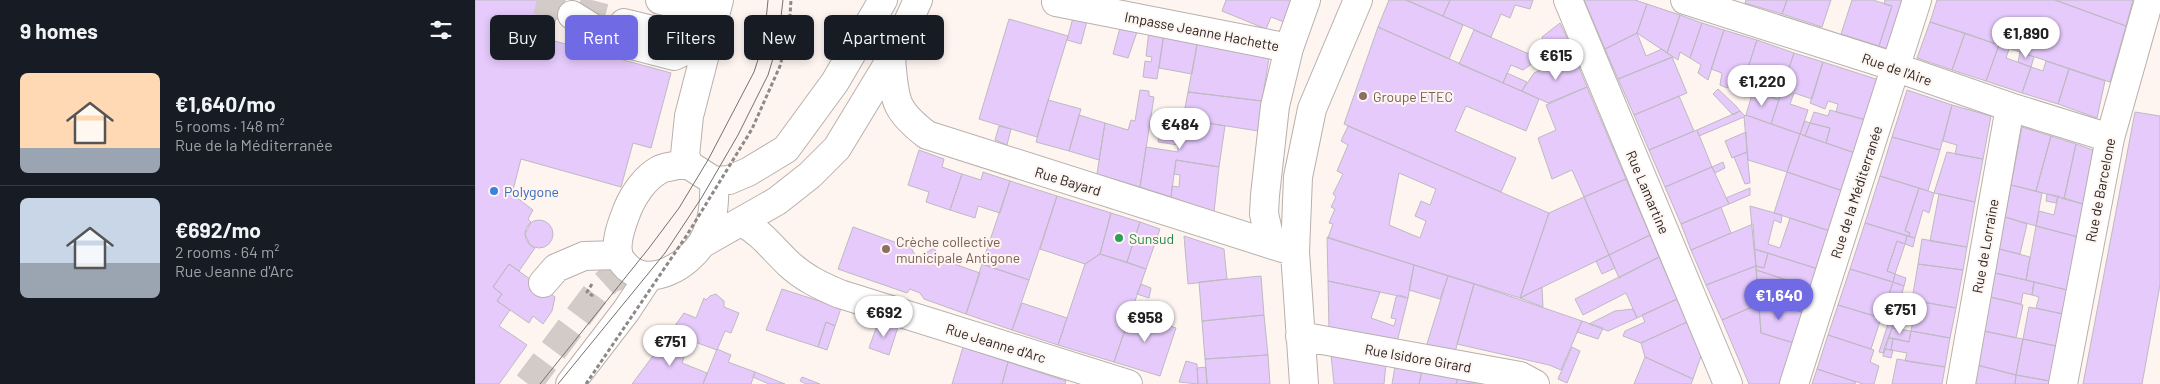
<!DOCTYPE html>
<meta charset="utf-8">
<style>
body{margin:0;font-family:Barlow,sans-serif;background:#242831;color:#f1f3f6;height:100vh;display:flex;flex-direction:column;font-size:19px;white-space:nowrap}
*{box-sizing:border-box;margin:0}
p{font-size:16px;color:#9ea1a6}
.icon{flex:none;width:28px;height:28px;fill:none;stroke:currentColor;stroke-width:2;stroke-linecap:round;stroke-linejoin:round}
.map{position:relative;flex:1;overflow:hidden}
.drawer{display:flex;flex-direction:column;background:#171b24;width:475px}
.drawer>*{flex:none}
.hud{position:absolute;left:15px;top:15px;width:475px;height:45px;display:flex;gap:10px}
.price{position:absolute;translate:-50% -42px;padding:0 11px;border-radius:18px;background:#fff;color:#222;font-size:16px;line-height:32px;filter:drop-shadow(0 1px 2px #0008)}
.price::after{content:'';position:absolute;left:50%;top:30px;width:15px;height:11px;margin-left:-8px;background:inherit;clip-path:polygon(0 0,100% 0,50% 100%)}
.price.selected{background:#706be5;color:#fff}
ul{padding:0;list-style:none}
li{display:flex;align-items:center;gap:15px;height:125px;padding:0 20px}
li+li{border-top:1px solid #363941}
li span{display:grid;place-items:center;flex:none;width:140px;height:100px;border-radius:8px;color:#555}
li>.icon{margin-inline-start:auto}
span .icon{width:60px;height:60px;fill:#fffc;stroke-width:1}
li b{font-size:21px}
h2{display:flex;justify-content:space-between;align-items:center;height:60px;padding:0 20px;font-size:21px}
.tag{padding:0 18px;border-radius:8px;background:#171b24;box-shadow:0 2px 8px #0003;font-size:18px;line-height:45px}
.tag.selected{background:#706be5;color:#fff}
main{display:flex;flex:1;min-height:0}
.map>svg:first-child{display:block}
.building{fill:#e5cafb;stroke:#bebac1;fill-rule:evenodd}
.lines{fill:none;stroke-linecap:round;stroke-linejoin:round}
.minor-tunnel{stroke:#d3cbc8;stroke-width:28;stroke-dasharray:28 14;stroke-linecap:butt}
.minor-casing{stroke:#b8b0ac;stroke-width:30}
.path{stroke:#8f8986;stroke-width:3;stroke-dasharray:4 2.5;stroke-linecap:butt}
.minor{stroke:#fff;stroke-width:28}
.tram{stroke:#75706d;stroke-width:1}
.path-bridge{stroke:#8f8986;stroke-width:3;stroke-dasharray:4 2.5;stroke-linecap:butt}
.education-dot{fill:#8d6e63;stroke:#fef5f1;stroke-width:2}
.shop-dot{fill:#3f7fe0;stroke:#fef5f1;stroke-width:2}
.leisure-dot{fill:#2e9e5b;stroke:#fef5f1;stroke-width:2}
.labels{text-anchor:middle;dominant-baseline:central;stroke-width:4;stroke-linejoin:round;paint-order:stroke}
.street-label{font-size:14px;fill:#272422;stroke:#fef5f1}
.education-label{font-size:14px;fill:#785e54;stroke:#fef5f1;text-anchor:start}
.shop-label{font-size:14px;fill:#366cbe;stroke:#fef5f1;text-anchor:start}
.leisure-label{font-size:14px;fill:#27864d;stroke:#fef5f1;text-anchor:start}
</style>
<main>
<section class="drawer">
<h2>9 homes<svg class="icon" aria-label="filters" viewBox="0 0 24 24"><path d="M4 7h16M4 17h16"/><circle cx="9" cy="7" r="2"/><circle cx="15" cy="17" r="2"/></svg></h2>
<ul>
<li><span style="background:linear-gradient(#ffd9b3 75%,#9aa5b1 0)"><svg class="icon" aria-label="home" viewBox="0 0 24 24"><path d="M3 11l9-7 9 7M6 9v11h12V9"/></svg></span><div><b>€1,640/mo</b><p>5 rooms · 148 m²</p><p>Rue de la Méditerranée</p></div></li>
<li><span style="background:linear-gradient(#c9d6e8 65%,#9aa5b1 0)"><svg class="icon" aria-label="home" viewBox="0 0 24 24"><path d="M3 11l9-7 9 7M6 9v11h12V9"/></svg></span><div><b>€692/mo</b><p>2 rooms · 64 m²</p><p>Rue Jeanne d'Arc</p></div></li>
</ul>
</section>
<div class="map">
<svg width="1685" height="384" viewBox="0 0 1685 384">
<rect width="100%" height="100%" fill="#fef5f1"/>
<path class="building" d="M0,0H85L76,40L196,73L176,148L158,143L146,187L46,159L37,194L58,210L53,219L56,222L50,234L55,245L60,248L44,271L34,264L18,287L27,294L22,301L35,310L24,326L52,345L24,384H0Z
M751,0H816L809,22L796,17L791,29L747,11Z
M914,0H931L988,25L974,59L903,27Z
M931,0H975L968,16Z
M975,0H1058L1055,9L1040,5L1035,18L1026,14L1016,37L968,16Z
M1109,0H1160L1172,4L1162,33L1130,49Z
M1271,0H1312L1307,14L1270,3Z
M1312,0H1356L1347,27L1307,14Z
M1377,0H1398L1417,6L1404,46L1366,34Z
M1410,0H1428L1413,49L1404,46L1417,6L1409,4Z
M1462,0H1580L1651,26L1635,82L1455,22Z
M1580,0H1658L1651,26Z
M1172,4L1205,15L1192,53L1162,33Z
M599,14L613,17L606,44L592,40Z
M1205,15L1227,23L1215,58L1205,52L1203,60L1192,53Z
M534,19L593,36L562,137L504,119Z
M1455,22L1490,33L1477,70L1442,58Z
M1085,23L1094,42L1070,53L1067,37Z
M1227,23L1249,30L1233,80L1223,73L1226,65L1215,58Z
M646,24L663,29L653,58L638,54Z
M903,27L1064,99L1051,131L991,106L980,131L1041,158L1026,192L869,124Z
M999,30L1061,57V61L1048,70L1036,65L1028,83L984,64Z
M1249,30L1282,40L1269,80L1259,77L1256,85L1252,88L1245,85L1247,73L1236,69Z
M674,31L689,33L682,79L668,77L670,61L676,62L677,57L671,56Z
M689,33L723,39L717,74L684,68Z
M1162,33L1171,56L1187,49L1198,57L1143,79L1130,49Z
M1490,33L1524,45L1511,81L1477,70Z
M723,39L795,52L787,101L713,92Z
M1282,40L1319,53L1306,92L1269,80Z
M1524,45L1534,49L1531,58L1556,67L1547,93L1511,81Z
M1545,52L1559,57L1556,67L1543,62Z
M1319,53L1348,62L1337,99L1319,93L1315,104L1333,110L1325,134L1296,124Z
M1099,55L1112,87L1073,103L1047,91L1059,73Z
M1197,57L1212,93L1159,115L1143,79Z
M1571,61L1594,69L1583,104L1547,93L1556,67L1568,71Z
M1348,62L1404,80L1391,120L1361,112L1363,104L1353,101L1350,109L1335,103Z
M1594,69L1630,81L1622,118L1583,104Z
M1032,73L1052,82L1047,91L1028,83Z
M1112,87L1151,179L1109,197L1097,170L1077,179L1063,138L1081,130L1071,105Z
M1290,87L1306,92L1304,100L1287,94Z
M1243,89L1261,106L1265,111L1258,115L1238,94Z
M665,90L674,91V96L679,97L665,187L622,174L630,123L653,130L656,120L660,121Z
M1432,90L1477,105L1465,150L1417,137Z
M1278,91L1304,100L1296,124L1271,115Z
M713,92L787,101L783,131L708,119Z
M1204,96L1219,131L1174,150L1159,115Z
M573,100L606,109L594,151L561,142Z
M1477,105L1516,116L1508,159L1480,154L1482,145L1468,141Z
M688,109L709,112L708,119L750,126L744,167L701,160L696,197L665,187L671,147L703,152V145L683,142Z
M1355,110L1391,120L1380,153L1351,143L1355,128L1335,123L1339,112L1353,116Z
M1265,111L1270,116L1269,117L1224,136L1222,130Z
M1660,112L1685,116V285L1667,384H1608Z
M604,115L630,123L624,160L594,151Z
M1271,115L1325,134L1312,172L1273,160L1269,117Z
M1330,121L1335,123L1330,136L1325,134Z
M1335,123L1355,128L1351,143L1330,136Z
M524,126L536,129L532,145L520,140Z
M873,126L1074,213L1045,298L853,238L858,224L854,223L860,209L856,207L861,197L858,194L868,174L862,171L873,145L866,141ZM924,173L961,189L955,205L946,201L940,216L951,221L945,238L914,225Z
M1547,127L1576,136L1561,191L1536,185Z
M1222,130L1237,167L1190,187L1174,150Z
M1271,132L1272,152L1257,158L1250,141Z
M1325,134L1380,153L1368,191L1312,172Z
M1576,136L1601,144L1589,199L1561,191Z
M1417,137L1465,150L1453,191L1405,176Z
M1601,144L1618,150L1608,204L1589,199Z
M444,150L469,159L467,167L487,174L475,210L451,202L454,192L433,185Z
M1272,152L1275,183L1270,184L1259,157Z
M1472,152L1508,159L1500,202L1459,193Z
M701,160L744,167L739,212L696,197L697,186L704,187L705,175L699,174Z
M1248,162L1250,168L1240,173L1237,167Z
M1237,167L1254,204L1206,224L1190,187Z
M508,172L535,181L525,213L503,206L500,218L475,210L487,174L506,180Z
M1312,172L1368,191L1355,231L1299,213Z
M1405,176L1444,188L1430,231L1435,233L1434,236L1390,223Z
M1151,179L1175,235L1134,255L1109,197Z
M535,181L582,196L554,280L507,264Z
M1536,185L1567,193L1561,226L1530,217Z
M1275,188V195L1254,204L1251,198Z
M1444,188L1459,193L1454,213L1448,210L1440,238L1434,236L1435,233L1430,231Z
M1464,194L1500,202L1492,247L1455,241Z
M1572,194L1583,196L1581,203L1571,201Z
M582,196L636,213L625,254L610,264L565,249Z
M1583,196L1608,204L1603,237L1561,226L1564,211L1579,215Z
M1109,197L1134,255L1045,298L1074,213Z
M1275,206L1307,215L1306,223L1299,220L1293,244L1305,248L1315,218L1355,231L1343,269L1279,249Z
M1246,207L1256,233L1216,250L1206,224Z
M636,213L665,222L652,262L625,254Z
M1530,217L1552,224L1545,254L1524,249Z
M50 234a14 14 0 1 1 28 0a14 14 0 1 1-28 0Z
M665,222L685,229L671,269L652,262Z
M1390,223L1432,236L1430,244L1422,241L1412,271L1420,274L1418,282L1375,269Z
M1278,224L1281,266L1231,285L1216,250Z
M1561,226L1603,237L1592,290L1551,280Z
M378,227L436,248L442,258L459,248L465,259L505,273L491,314L449,299L445,293L435,289L432,293L363,269Z
M1175,235L1184,257L1144,278L1134,255Z
M709,236L749,249L752,279L713,284Z
M1432,236L1440,238L1438,247L1430,244Z
M852,237L939,265L933,298L853,281Z
M1447,239L1492,247L1488,270L1443,264Z
M1422,241L1430,244L1420,274L1412,271Z
M1279,249L1293,253L1289,268L1281,266Z
M1524,249L1555,257L1551,280L1520,273Z
M1293,253L1343,269L1337,288L1281,270V266L1289,268Z
M625,254L671,269L639,362L583,345L610,264Z
M1134,255L1140,268L1127,274L1121,261Z
M1184,257L1202,299L1162,318L1151,293L1108,315L1100,299Z
M34,264L80,297L77,311L68,324L58,316L54,323L22,301L27,294L18,287Z
M507,264L554,280L537,330L491,314Z
M1443,264L1488,270L1481,308L1437,300Z
M939,265L973,276L965,299L934,290Z
M1281,266L1284,304L1247,320L1231,285Z
M1375,269L1418,282L1406,318L1363,305Z
M1281,270L1337,288L1329,313L1283,298Z
M1520,273L1559,282L1557,295L1548,293L1546,304L1515,297Z
M1420,274L1431,278L1429,286L1418,282Z
M786,276L789,315L727,321L724,282Z
M973,276L999,284L980,352L951,347Z
M853,281L905,292L896,318L919,326L921,319L916,318L921,297L924,295L933,298L922,342L854,329Z
M1418,282L1429,286L1419,322L1406,318Z
M1559,282L1592,290L1588,314L1561,308L1564,297L1557,295Z
M666,284L676,288L674,298L662,294Z
M999,284L1107,321L1086,370L1074,365L982,344Z
M1067,287L1068,307L1045,298Z
M307,289L366,308L360,326L351,322L343,347L291,330Z
M241,294L249,301V307L264,313L256,333L250,331L242,350L220,342L218,348L192,337L209,313L221,318L229,298L231,300L235,296Z
M1515,297L1548,305L1541,338L1509,331Z
M1283,298L1329,313L1319,343L1286,333Z
M1426,298H1432L1423,329L1417,328Z
M1432,298L1442,301L1440,307L1430,305Z
M1202,299L1212,322L1166,343L1148,336L1150,331L1170,322L1167,315Z
M1442,301L1481,308L1475,338L1436,331Z
M547,303L592,318L583,345L537,330Z
M1284,304L1286,333L1319,343L1306,384H1274L1247,320Z
M1363,305L1406,318L1396,349L1353,335Z
M658,306L671,309L669,317L701,328L685,376L639,362Z
M1554,307L1588,314L1581,346L1548,339Z
M1158,309L1162,318L1133,331L1114,324L1140,311Z
M789,315L793,355L730,359L727,321Z
M404,320L423,327L414,355L394,348Z
M1107,321L1128,328L1123,339L1102,332Z
M1414,321L1419,322L1409,353L1404,352Z
M351,322L360,326L352,350L343,347Z
M1212,322L1226,356L1218,379L1170,357L1166,343Z
M1417,328L1436,331L1434,342L1413,338Z
M1436,331L1475,338L1470,367L1430,361L1432,353L1416,350L1418,338L1434,342Z
M1509,331L1548,339L1541,375L1502,365Z
M1353,335L1399,350L1395,362L1404,366L1399,384H1388L1342,369Z
M192,337L218,347L217,350L212,349L207,363L232,373L228,384H157Z
M1413,338H1418L1416,350L1409,349Z
M1548,339L1581,346L1575,381L1541,375Z
M488,347L533,362L527,384H477Z
M1097,347L1105,351L1092,383L1083,379Z
M242,349L256,355L253,362L280,372L276,384H228Z
M1409,349L1418,350L1416,358L1408,356Z
M793,355L795,384H732L730,359Z
M856,355L911,364L909,384H859Z
M1170,357L1218,379L1216,384H1159Z
M1422,359L1470,367L1467,384H1417Z
M711,361L722,364L723,384L704,382Z
M533,362L591,381L590,384H527Z
M1502,365L1541,375L1540,384H1499Z
M920,366L947,371L944,384H917Z
M731,367L732,384H723L722,368Z
M1342,369L1381,382L1380,384H1337Z
M947,371L983,378L981,384H944Z
M280,372L310,384H294L278,377Z
M1541,375L1575,381L1574,384H1540Z
M327,377L345,384H331L325,381Z
M983,378L1006,383L981,384Z"/>
<g class="lines">
<path class="minor-tunnel" d="M62,0L149,23
M53,384L124,289L135,279L157,271"/>
<defs>
<path id="minor" d="M185,0L240,13
M1093,0L1253,384
M1210,0L1408,63L1535,107L1635,138
M581,2L814,48
M97,15L132,37L149,43L199,56L216,48L230,52
M149,23L202,36L216,48
M416,59C420,100 418,109 452,135L820,252
M202,165H214L239,181C240,200 238,226 227,243C213,265 176,288 153,268C150,265 145,260 144,256C139,242 148,221 153,208C159,194 170,178 184,170C189,167 197,167 202,165Z
M214,165L210,155L214,116L244,0
M239,181L254,180L273,172L311,149L360,82L408,0
M267,222C287,233 298,249 314,264C329,278 346,286 365,294L653,384
M228,243L302,201L335,175L362,148L416,59L443,0
M796,244L789,214L790,195L800,106L814,48L831,0
M68,283L81,268L109,256L143,255
M825,336L1045,376L1060,384
M95,384L151,311L174,276
M829,384L820,252L823,177L837,109L883,0
M1319,384L1442,0
M1486,384L1535,107
M1588,384L1635,138L1674,0"/>
</defs>
<use href="#minor" class="minor-casing"/>
<path class="path" d="M117,284L112,292L118,296"/>
<use href="#minor" class="minor"/>
<path class="tram" d="M65,384L174,248L204,208L233,160L279,72L289,41L293,0
M83,384L190,253L227,197L263,135L293,75L303,42L308,0"/>
<path class="path-bridge" d="M111,384L212,235L277,129L305,66L314,31L316,0"/>
</g>
<g class="education-dot">
<circle cx="888" cy="96" r="5"/>
<circle cx="411" cy="249" r="5"/>
</g>
<circle class="shop-dot" cx="19" cy="191" r="5"/>
<circle class="leisure-dot" cx="644" cy="238" r="5"/>
<g class="labels">
<g class="street-label">
<text transform="translate(727 31) rotate(11)">Impasse Jeanne Hachette</text>
<text transform="translate(1422 69) rotate(19)">Rue de l'Aire</text>
<text transform="translate(593 181) rotate(17)">Rue Bayard</text>
<text transform="translate(1625 190) rotate(-79)">Rue de Barcelone</text>
<text transform="translate(1173 192) rotate(67)">Rue Lamartine</text>
<text transform="translate(1381 192) rotate(-72)">Rue de la Méditerranée</text>
<text transform="translate(1510 246) rotate(-80)">Rue de Lorraine</text>
<text transform="translate(521 343) rotate(17)">Rue Jeanne d'Arc</text>
<text transform="translate(943 358) rotate(10)">Rue Isidore Girard</text>
</g>
<g class="education-label">
<text x="898" y="96">Groupe ETEC</text>
<text x="421" y="241">Crèche collective<tspan x="421" dy="16">municipale Antigone</tspan></text>
</g>
<g class="shop-label">
<text x="29" y="191">Polygone</text>
</g>
<g class="leisure-label">
<text x="654" y="238">Sunsud</text>
</g>
</g>
</svg>
<b class="price" style="left:1551px;top:59px">€1,890</b>
<b class="price" style="left:1081px;top:81px">€615</b>
<b class="price" style="left:1287px;top:107px">€1,220</b>
<b class="price" style="left:705px;top:150px">€484</b>
<b class="price selected" style="left:1304px;top:321px">€1,640</b>
<b class="price" style="left:1425px;top:335px">€751</b>
<b class="price" style="left:409px;top:338px">€692</b>
<b class="price" style="left:670px;top:343px">€958</b>
<b class="price" style="left:195px;top:367px">€751</b>
<div class="hud">
<a class="tag">Buy</a>
<a class="tag selected">Rent</a>
<a class="tag">Filters</a>
<a class="tag">New</a>
<a class="tag">Apartment</a>
</div>
</div>
</main>
